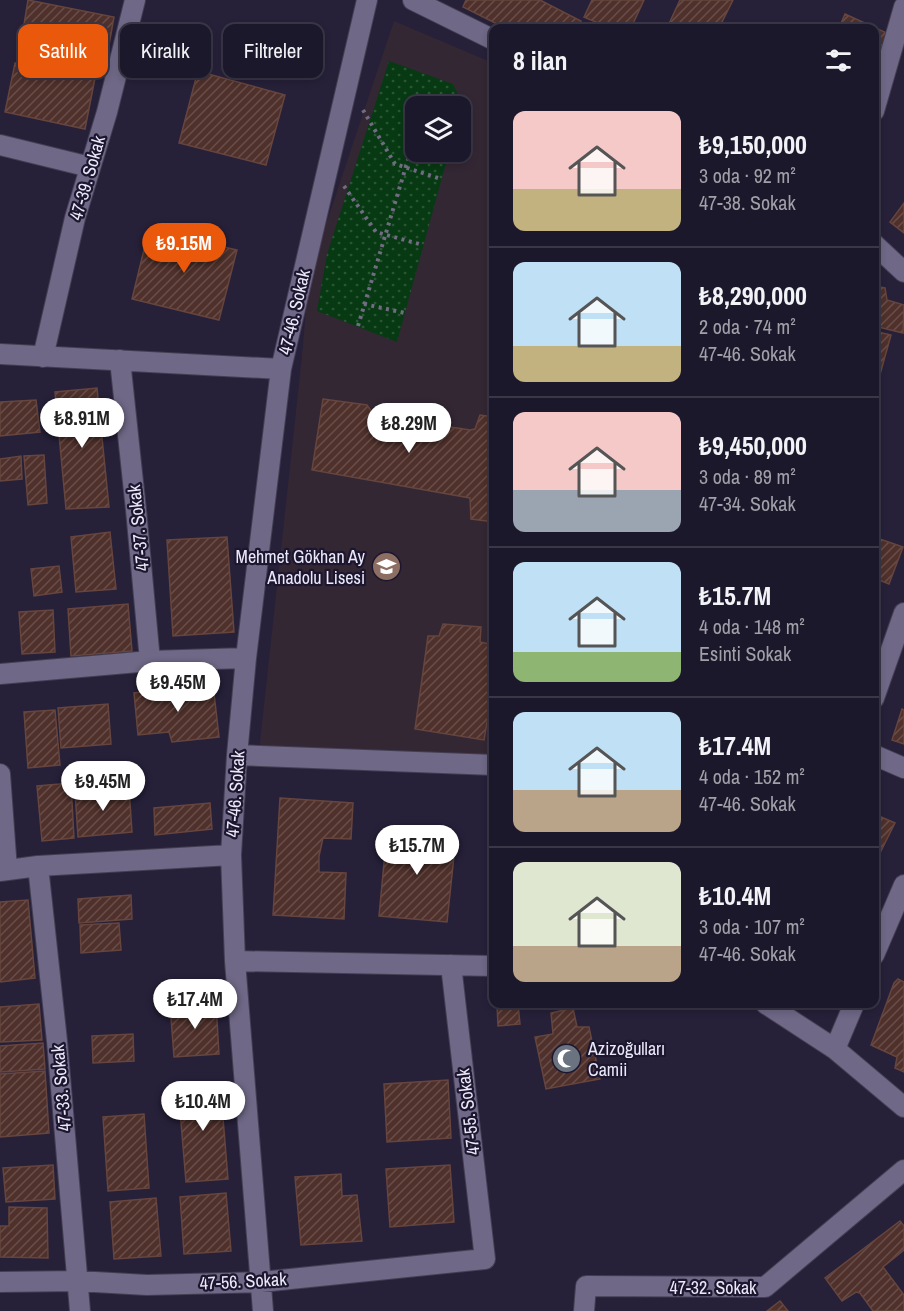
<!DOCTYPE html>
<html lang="tr">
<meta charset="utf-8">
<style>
body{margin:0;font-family:"Archivo Narrow",sans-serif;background:#252133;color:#f1f3f6;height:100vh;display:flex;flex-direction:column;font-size:22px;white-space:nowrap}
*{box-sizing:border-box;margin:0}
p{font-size:20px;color:#a0a0a9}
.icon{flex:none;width:33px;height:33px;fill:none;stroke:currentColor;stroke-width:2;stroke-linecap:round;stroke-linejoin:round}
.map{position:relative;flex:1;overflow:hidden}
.panel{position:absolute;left:489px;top:24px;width:390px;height:984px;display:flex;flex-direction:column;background:#1c182b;border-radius:12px;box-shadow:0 3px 9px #0003,0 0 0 2px #3a3747}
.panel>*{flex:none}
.banner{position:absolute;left:18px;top:24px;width:381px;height:54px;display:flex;gap:12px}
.buttons{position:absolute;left:405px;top:96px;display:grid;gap:12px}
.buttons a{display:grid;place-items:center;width:66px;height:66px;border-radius:12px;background:#1c182b;box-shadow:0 3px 9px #0003,0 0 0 2px #3a3747;font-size:30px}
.price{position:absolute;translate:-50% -51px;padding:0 14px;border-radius:21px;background:#fff;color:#222;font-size:20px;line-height:39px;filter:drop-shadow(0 2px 3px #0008)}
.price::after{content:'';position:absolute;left:50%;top:36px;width:18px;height:14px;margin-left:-9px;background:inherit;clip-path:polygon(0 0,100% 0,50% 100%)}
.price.selected{background:#ea580c;color:#fff}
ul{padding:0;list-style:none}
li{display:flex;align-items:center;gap:18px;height:150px;padding:0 24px}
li+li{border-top:2px solid #3a3747}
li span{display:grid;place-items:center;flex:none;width:168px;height:120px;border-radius:12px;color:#555}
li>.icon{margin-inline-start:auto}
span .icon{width:72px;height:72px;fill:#fffc;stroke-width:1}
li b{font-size:26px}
h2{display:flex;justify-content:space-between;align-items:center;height:72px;padding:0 24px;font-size:26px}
.tag{padding:0 21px;border-radius:12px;background:#1c182b;box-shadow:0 3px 9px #0003,0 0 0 2px #3a3747;font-size:21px;line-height:54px}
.tag.selected{background:#ea580c;color:#fff}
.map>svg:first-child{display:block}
.education{fill:#332734;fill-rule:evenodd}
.grass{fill:url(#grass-dots)}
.building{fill:url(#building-hatch);stroke:#66453e;stroke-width:1.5}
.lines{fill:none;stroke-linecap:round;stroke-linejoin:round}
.street-casing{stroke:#443e54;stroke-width:22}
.path{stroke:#716c82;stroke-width:4;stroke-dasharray:3 4.5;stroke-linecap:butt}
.street{stroke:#6f6886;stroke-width:20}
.labels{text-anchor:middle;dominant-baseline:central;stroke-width:4.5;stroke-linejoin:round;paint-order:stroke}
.street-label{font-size:18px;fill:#ebe8f9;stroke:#1d162f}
.poi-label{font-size:18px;fill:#ebe8f9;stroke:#1d162f;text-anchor:end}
</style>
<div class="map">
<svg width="904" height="1311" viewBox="0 0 904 1311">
<defs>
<pattern id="grass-dots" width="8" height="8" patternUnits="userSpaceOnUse" patternTransform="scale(1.5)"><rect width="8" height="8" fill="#073913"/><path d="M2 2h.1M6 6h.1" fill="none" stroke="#2b5636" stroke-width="1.8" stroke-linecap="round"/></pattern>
<pattern id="building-hatch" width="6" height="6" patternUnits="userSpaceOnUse" patternTransform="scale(1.5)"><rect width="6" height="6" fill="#4f302a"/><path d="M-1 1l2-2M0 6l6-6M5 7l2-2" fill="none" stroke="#684e4a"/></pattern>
</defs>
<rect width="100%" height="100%" fill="#262039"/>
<path class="education" d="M394,21L493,63V760L259,751L302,356L309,275ZM416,106H460V152H416Z"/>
<path class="grass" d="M389,61L453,84L461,101L460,106H416V152H449L397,342L317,311L327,254Z"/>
<path class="building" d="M28,0L114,17L107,56L22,37Z
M466,0H540L581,21L577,28H505L463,7Z
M592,0H644L631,28H610L584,17Z
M680,0H733L719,28H667Z
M845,14L889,34L874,65V28H839Z
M15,63L95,78L85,129L5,112Z
M201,72L285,95L266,165L179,143L197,74Z
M904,203V233L890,222Z
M149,229L237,250L219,320L132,299Z
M874,286L885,288L887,300L904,305L903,333L874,326Z
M874,331L891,335L874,396Z
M97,388L109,507L66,509L55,392Z
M323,399L367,405L374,415L470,430L475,429L480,415L494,417V522L471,519L470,498L312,470Z
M36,400L40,432L0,436V402Z
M44,455L47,503L28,505L24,456Z
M21,456L22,479L0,481V459Z
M110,532L116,589L76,592L71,537Z
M227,537L234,632L173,636L167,540Z
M874,537L903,547L889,584L874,578Z
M59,566L62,592L34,596L31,569Z
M128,604L132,651L71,656L68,609Z
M53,610L55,652L22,654L19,612Z
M443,624L481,627L480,642L494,645V682L484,740L415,729L428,636H439Z
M213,684L219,737L172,742L169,732L138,735L134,693Z
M108,704L111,744L61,748L58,708Z
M902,709L904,710V744L892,740Z
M55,710L60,765L28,768L24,712Z
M71,783L74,838L42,841L37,786Z
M129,788L132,832L78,837L75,792Z
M280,798L353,803L351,839L323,838L319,856V872L346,873L344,919L273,915Z
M210,803L212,829L155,835L154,808Z
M874,814L895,823L874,865Z
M387,831L456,837L447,922L379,916Z
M131,895L132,919L79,923L78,899Z
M28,900L35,978L0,982V902Z
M119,923L121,950L81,953L80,925Z
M898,979L904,982V1072L895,1068L897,1057L871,1045L894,983Z
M216,1003L219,1054L174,1057L170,1005Z
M39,1004L42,1040L0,1042V1007Z
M497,1004H518L520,1024L498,1026Z
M573,1008L577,1027H589L600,1079L546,1089L535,1037L553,1034L551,1013Z
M133,1034L134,1061L93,1063L92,1036Z
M43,1043L45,1069L0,1072V1046Z
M45,1071L49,1133L0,1137V1074Z
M448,1080L451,1138L387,1142L384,1084Z
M220,1082L228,1179L186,1182L178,1087Z
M144,1114L149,1188L108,1191L103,1117Z
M53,1165L55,1199L6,1202L3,1168Z
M450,1165L454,1222L390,1227L386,1169Z
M341,1174L342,1196L357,1195L362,1241L301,1245L295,1177Z
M226,1193L231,1251L184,1254L180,1197Z
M156,1198L161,1256L114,1259L110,1202Z
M9,1207L47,1208L48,1258L0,1257V1226H9Z
M900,1221L904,1226V1250L883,1267L904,1295V1311H873L860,1293L856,1292L842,1301L825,1278Z
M780,1301L788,1311H767Z"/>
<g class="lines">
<defs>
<path id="street" d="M413,0L494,40
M874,111L904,7
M0,145L90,167
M874,244L904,272
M0,354L281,369
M43,357L75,218L107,112L135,0
M120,360L136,510L150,661
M0,674L150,661L246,658
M874,698L904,613
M237,755L494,765
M874,755L904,768
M0,774L7,870
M38,866L57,1041L80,1311
M0,871L38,866L231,855
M874,955L904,885
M235,961L494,966
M766,1004L835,1049L904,1107
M835,1049L854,1004
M0,1282L77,1281L147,1285L261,1282L485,1259L451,965
M263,1311L235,961L231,855L237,755L246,658L281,369L367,0
M584,1311L586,1286L765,1287L904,1170"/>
</defs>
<use href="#street" class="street-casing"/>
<path class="path" d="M423,106L425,101L446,106
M363,110L395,164L441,179
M344,186L376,232L423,245
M364,304L405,313
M358,326L416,133"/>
<use href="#street" class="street"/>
</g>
<defs>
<symbol id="school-disc" viewBox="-11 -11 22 22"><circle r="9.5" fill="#8d6e63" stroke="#1d162f"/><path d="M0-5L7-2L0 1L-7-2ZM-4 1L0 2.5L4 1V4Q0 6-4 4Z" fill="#fff"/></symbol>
<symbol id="mosque-disc" viewBox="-11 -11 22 22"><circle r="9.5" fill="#6b7280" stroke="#1d162f"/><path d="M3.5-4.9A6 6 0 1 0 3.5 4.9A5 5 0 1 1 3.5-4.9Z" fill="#fff"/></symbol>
</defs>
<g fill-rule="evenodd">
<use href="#school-disc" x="370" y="550" width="33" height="33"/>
<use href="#mosque-disc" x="550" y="1042" width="33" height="33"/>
</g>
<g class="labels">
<g class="street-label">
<text transform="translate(87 178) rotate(-74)">47-39. Sokak</text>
<text transform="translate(294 312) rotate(-77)">47-46. Sokak</text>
<text transform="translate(138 528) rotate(-96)">47-37. Sokak</text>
<text transform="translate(235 794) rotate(-86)">47-46. Sokak</text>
<text transform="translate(61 1088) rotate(-95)">47-33. Sokak</text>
<text transform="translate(468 1112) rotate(-97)">47-55. Sokak</text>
<text transform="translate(243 1281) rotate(-3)">47-56. Sokak</text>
<text x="713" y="1287">47-32. Sokak</text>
</g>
<g class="poi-label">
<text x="365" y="556">Mehmet Gökhan Ay<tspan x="365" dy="21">Anadolu Lisesi</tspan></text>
<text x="588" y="1048" text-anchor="start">Azizoğulları<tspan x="588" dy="21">Camii</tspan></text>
</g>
</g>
</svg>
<div class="buttons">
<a><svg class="icon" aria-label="layers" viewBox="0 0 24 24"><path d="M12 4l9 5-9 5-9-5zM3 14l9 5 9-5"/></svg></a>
</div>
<b class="price selected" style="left:184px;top:274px">₺9.15M</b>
<b class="price" style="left:82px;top:449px">₺8.91M</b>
<b class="price" style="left:409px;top:454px">₺8.29M</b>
<b class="price" style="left:178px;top:713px">₺9.45M</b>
<b class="price" style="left:103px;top:812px">₺9.45M</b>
<b class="price" style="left:417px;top:876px">₺15.7M</b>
<b class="price" style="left:195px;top:1030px">₺17.4M</b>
<b class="price" style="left:203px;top:1132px">₺10.4M</b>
<div class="banner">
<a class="tag selected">Satılık</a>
<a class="tag">Kiralık</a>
<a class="tag">Filtreler</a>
</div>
<section class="panel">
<h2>8 ilan<svg class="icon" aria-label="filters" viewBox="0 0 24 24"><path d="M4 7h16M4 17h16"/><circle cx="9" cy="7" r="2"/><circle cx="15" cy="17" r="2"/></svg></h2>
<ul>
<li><span style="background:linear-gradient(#f6c9c9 65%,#c2b280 0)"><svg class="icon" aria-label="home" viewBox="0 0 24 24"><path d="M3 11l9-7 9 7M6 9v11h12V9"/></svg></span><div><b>₺9,150,000</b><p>3 oda · 92 m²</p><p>47-38. Sokak</p></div></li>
<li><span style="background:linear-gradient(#bfe0f5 70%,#c2b280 0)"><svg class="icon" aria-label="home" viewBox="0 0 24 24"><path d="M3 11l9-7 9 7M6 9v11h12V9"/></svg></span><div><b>₺8,290,000</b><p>2 oda · 74 m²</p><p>47-46. Sokak</p></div></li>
<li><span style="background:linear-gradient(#f6c9c9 65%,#9aa5b1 0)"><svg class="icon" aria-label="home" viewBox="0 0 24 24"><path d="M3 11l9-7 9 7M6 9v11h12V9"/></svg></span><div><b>₺9,450,000</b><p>3 oda · 89 m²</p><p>47-34. Sokak</p></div></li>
<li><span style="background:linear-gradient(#bfe0f5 75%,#8fb573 0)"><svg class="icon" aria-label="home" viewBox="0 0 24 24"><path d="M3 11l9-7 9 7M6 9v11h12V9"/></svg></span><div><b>₺15.7M</b><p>4 oda · 148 m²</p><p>Esinti Sokak</p></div></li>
<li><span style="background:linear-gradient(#bfe0f5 65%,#b9a48a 0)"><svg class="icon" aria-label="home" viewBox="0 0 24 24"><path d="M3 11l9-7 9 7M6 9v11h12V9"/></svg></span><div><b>₺17.4M</b><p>4 oda · 152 m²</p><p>47-46. Sokak</p></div></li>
<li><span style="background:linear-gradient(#dfe7d0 70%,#b9a48a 0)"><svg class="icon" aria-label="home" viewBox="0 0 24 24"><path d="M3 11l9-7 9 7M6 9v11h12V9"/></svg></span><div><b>₺10.4M</b><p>3 oda · 107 m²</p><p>47-46. Sokak</p></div></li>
</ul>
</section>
</div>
